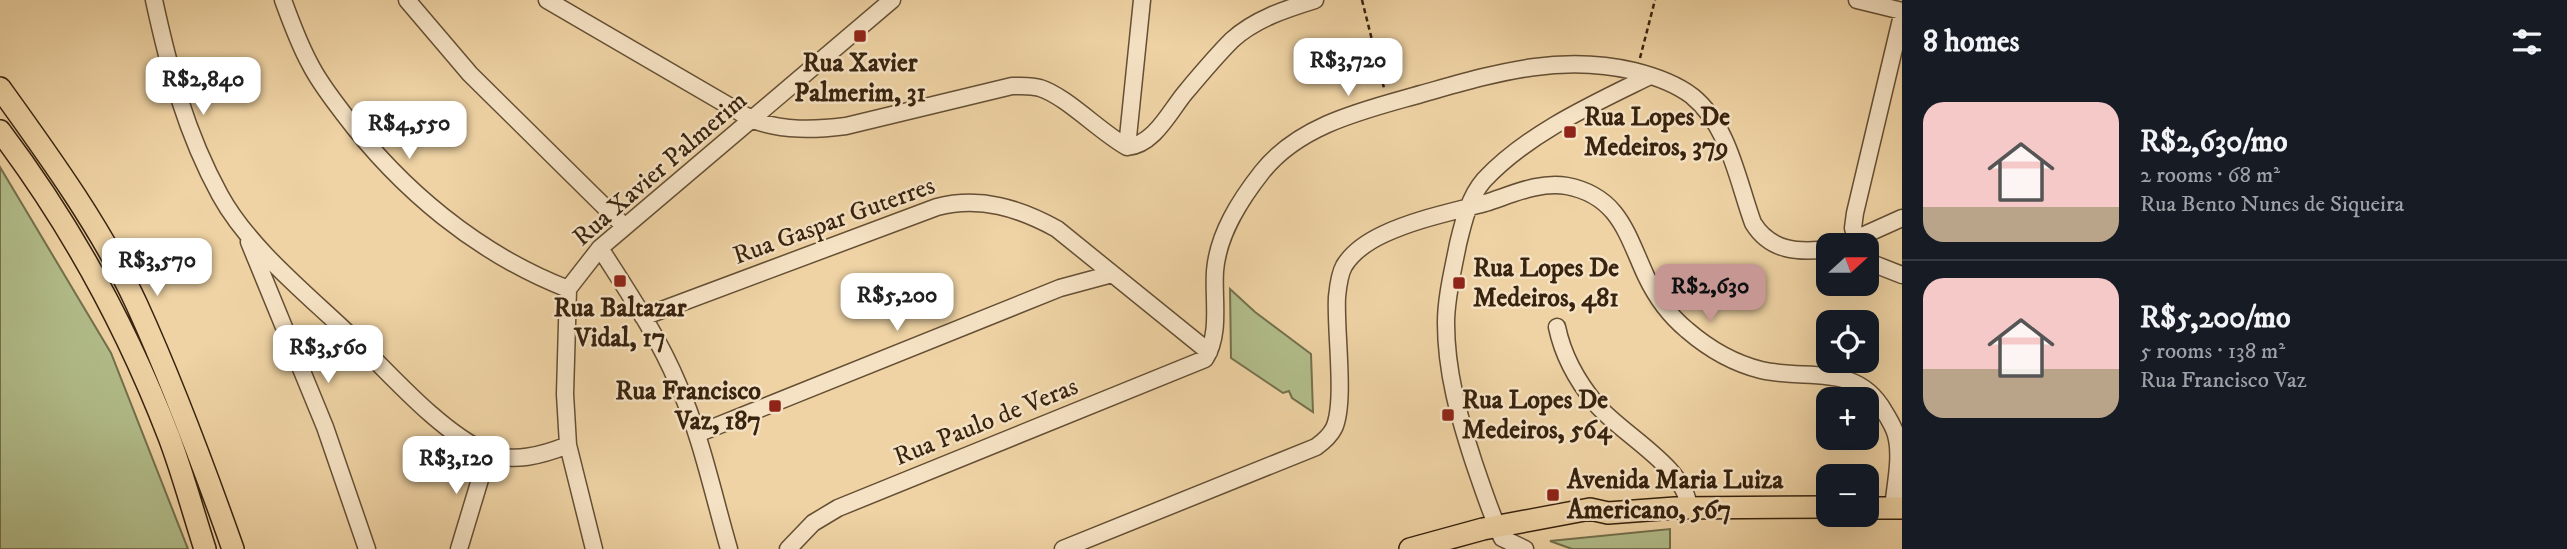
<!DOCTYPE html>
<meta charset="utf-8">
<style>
body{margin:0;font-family:"IM FELL DW Pica",serif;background:#20242c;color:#f1f3f6;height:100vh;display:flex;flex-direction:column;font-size:26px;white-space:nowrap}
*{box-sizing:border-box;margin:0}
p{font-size:23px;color:#9ea1a6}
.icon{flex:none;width:38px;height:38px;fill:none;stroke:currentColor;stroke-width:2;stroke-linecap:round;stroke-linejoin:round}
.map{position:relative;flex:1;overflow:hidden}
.sheet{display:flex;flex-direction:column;background:#171b24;width:665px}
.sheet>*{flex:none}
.needle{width:46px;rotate:69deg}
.buttons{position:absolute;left:1816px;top:233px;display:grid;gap:14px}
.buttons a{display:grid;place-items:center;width:63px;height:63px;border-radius:14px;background:#171b24;box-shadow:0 7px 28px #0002;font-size:35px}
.price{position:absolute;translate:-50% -60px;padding:0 16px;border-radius:14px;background:#fff;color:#222;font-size:23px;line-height:46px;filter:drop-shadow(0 2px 4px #0008)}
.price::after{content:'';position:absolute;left:50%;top:42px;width:21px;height:16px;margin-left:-10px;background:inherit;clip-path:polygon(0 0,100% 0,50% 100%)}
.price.current{background:#c59692;color:#111}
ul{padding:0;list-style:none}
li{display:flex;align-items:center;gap:21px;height:175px;padding:0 21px}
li+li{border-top:2px solid #363941}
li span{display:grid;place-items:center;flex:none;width:196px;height:140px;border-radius:21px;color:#555}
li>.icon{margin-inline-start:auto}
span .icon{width:84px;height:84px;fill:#fffc;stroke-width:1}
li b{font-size:30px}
h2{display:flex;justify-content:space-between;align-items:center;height:84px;padding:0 21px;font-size:30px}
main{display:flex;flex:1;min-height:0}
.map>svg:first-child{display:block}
.green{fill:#b2be8b;stroke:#74704d;stroke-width:2}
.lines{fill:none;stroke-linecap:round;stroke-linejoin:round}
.minor-casing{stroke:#654f34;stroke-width:19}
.major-casing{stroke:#37230f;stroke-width:24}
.path{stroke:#37230f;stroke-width:2.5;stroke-dasharray:5 3.5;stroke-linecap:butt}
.minor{stroke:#f5e2c4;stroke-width:16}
.major{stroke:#efd3a4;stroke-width:21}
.poi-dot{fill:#8f2418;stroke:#f5e2c4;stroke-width:2.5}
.labels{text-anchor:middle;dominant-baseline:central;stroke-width:5;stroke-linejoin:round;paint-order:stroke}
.poi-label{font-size:26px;font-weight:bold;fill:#37230f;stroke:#f5e2c4;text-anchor:start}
.street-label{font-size:26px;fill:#37230f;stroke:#f5e2c4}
</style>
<main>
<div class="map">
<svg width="1902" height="549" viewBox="0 0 1902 549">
<rect width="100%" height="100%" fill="#efd3a4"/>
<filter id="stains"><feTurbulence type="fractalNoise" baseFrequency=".00286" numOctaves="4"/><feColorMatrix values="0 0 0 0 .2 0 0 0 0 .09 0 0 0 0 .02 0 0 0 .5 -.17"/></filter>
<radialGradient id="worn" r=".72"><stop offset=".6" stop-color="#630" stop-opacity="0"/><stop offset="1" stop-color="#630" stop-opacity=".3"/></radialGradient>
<path class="green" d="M0,167L111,353L188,549H0Z
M1230,289L1255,312L1311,354L1313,412L1292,398L1289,391L1283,393L1231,358Z
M1670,529V549H1572L1550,541Z"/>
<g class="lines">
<defs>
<path id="minor" d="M154,0C169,69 186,133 220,195C250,250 312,298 357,342C393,377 441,432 486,452C512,464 543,455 568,445
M283,0C291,22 299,44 310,64C319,82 331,97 343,113C401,190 478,254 568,289
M407,0L470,74L624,226
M547,0L753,120C784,131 814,130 846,126L1012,86C1021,86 1031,85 1040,88C1066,96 1100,132 1127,147
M1857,0L1902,11
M1127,147C1154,145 1170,111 1185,93C1200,75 1216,56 1232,40C1255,19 1286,9 1315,0
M1127,147L1142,0
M249,242L325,427L367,549
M1842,245L1902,218
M1858,245L1853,228L1855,213L1902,15
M600,248C628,292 658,336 678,384C701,436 713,494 729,549
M1867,257L1874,264L1902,275
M123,278L159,265
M643,317L937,207C980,196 1019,208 1057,229L1209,352
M1557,327C1563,356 1577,381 1596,404C1621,434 1686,467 1689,508
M697,434L1060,288L1112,274
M459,549L488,453
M594,549L568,445L565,394L568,289L600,248L892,0
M788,549L813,523L838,508L1205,359C1221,334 1213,299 1215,271C1218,234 1240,200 1262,172C1300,124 1365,110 1421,94C1493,74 1558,53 1634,71C1654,76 1675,83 1692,96C1729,126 1737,179 1753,223C1770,251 1798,253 1829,249
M1063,549L1316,447C1323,442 1330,436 1334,428C1346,402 1335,330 1337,297C1338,287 1339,275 1344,266C1353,251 1369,241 1384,234C1416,219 1452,212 1485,203C1511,195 1539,181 1567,186C1619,196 1627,235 1646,276C1656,297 1670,316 1687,330C1709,349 1733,363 1761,370C1807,381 1856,362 1884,411C1889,419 1894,427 1896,435C1902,457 1895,486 1893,508
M1525,549L1502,538C1491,514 1483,489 1474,463C1459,417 1446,372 1446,323C1446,297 1453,270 1458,244C1463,223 1469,197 1484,180C1528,133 1593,104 1650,76"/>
<path id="major" d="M0,88C49,156 102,229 137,305C173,384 204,467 233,549
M0,131C71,225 127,328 169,437C183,474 193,512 205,549
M1867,508H1902
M1410,549L1483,529L1590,509L1608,513L1675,508L1829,507"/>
</defs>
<use href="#minor" class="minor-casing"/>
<use href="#major" class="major-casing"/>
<path class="path" d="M1362,0L1384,88
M1640,58L1655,0"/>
<use href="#minor" class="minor"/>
<use href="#major" class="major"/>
</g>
<g class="poi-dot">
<rect x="853" y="29" width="14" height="14" rx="3.5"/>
<rect x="1563" y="125" width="14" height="14" rx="3.5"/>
<rect x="613" y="274" width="14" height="14" rx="3.5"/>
<rect x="1452" y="276" width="14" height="14" rx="3.5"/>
<rect x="768" y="399" width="14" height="14" rx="3.5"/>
<rect x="1441" y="408" width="14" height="14" rx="3.5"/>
<rect x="1546" y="488" width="14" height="14" rx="3.5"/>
</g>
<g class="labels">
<g class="poi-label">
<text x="860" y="63" text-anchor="middle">Rua Xavier<tspan x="860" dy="30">Palmerim, 31</tspan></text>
<text x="1584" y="117">Rua Lopes De<tspan x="1584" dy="30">Medeiros, 379</tspan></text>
<text x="1473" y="268">Rua Lopes De<tspan x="1473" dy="30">Medeiros, 481</tspan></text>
<text x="620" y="308" text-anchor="middle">Rua Baltazar<tspan x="620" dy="30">Vidal, 17</tspan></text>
<text x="761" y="391" text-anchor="end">Rua Francisco<tspan x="761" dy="30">Vaz, 187</tspan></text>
<text x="1462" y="400">Rua Lopes De<tspan x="1462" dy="30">Medeiros, 564</tspan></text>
<text x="1567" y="480">Avenida Maria Luiza<tspan x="1567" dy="30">Americano, 567</tspan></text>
</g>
<g class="street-label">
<text transform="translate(660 169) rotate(-41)">Rua Xavier Palmerim</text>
<text transform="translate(834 221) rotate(-20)">Rua Gaspar Guterres</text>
<text transform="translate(986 422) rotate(-22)">Rua Paulo de Veras</text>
</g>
</g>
<rect width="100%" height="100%" filter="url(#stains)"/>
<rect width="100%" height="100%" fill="url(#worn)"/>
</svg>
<div class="buttons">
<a><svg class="needle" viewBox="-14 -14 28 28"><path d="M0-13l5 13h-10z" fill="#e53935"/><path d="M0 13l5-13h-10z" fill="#9ea1a6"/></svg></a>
<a><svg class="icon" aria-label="locate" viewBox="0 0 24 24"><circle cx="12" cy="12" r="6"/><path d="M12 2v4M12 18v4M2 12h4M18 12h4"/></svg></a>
<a>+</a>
<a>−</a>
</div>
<b class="price" style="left:1348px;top:98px">R$3,720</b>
<b class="price" style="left:203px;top:117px">R$2,840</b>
<b class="price" style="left:409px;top:161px">R$4,550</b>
<b class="price" style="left:157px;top:298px">R$3,570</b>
<b class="price current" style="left:1710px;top:324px">R$2,630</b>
<b class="price" style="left:897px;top:333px">R$5,200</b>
<b class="price" style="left:328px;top:385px">R$3,560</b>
<b class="price" style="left:456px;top:496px">R$3,120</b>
</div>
<section class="sheet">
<h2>8 homes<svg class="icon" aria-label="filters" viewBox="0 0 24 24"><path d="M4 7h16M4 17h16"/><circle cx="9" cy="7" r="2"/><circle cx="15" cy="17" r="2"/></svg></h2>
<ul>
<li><span style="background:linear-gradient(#f6c9c9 75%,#b9a48a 0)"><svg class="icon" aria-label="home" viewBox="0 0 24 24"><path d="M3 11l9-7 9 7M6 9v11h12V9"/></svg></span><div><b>R$2,630/mo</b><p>2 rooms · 68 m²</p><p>Rua Bento Nunes de Siqueira</p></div></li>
<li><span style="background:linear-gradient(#f6c9c9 65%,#b9a48a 0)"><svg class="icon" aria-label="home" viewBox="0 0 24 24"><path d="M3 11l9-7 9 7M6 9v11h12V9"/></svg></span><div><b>R$5,200/mo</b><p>5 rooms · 138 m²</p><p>Rua Francisco Vaz</p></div></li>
</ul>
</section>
</main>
